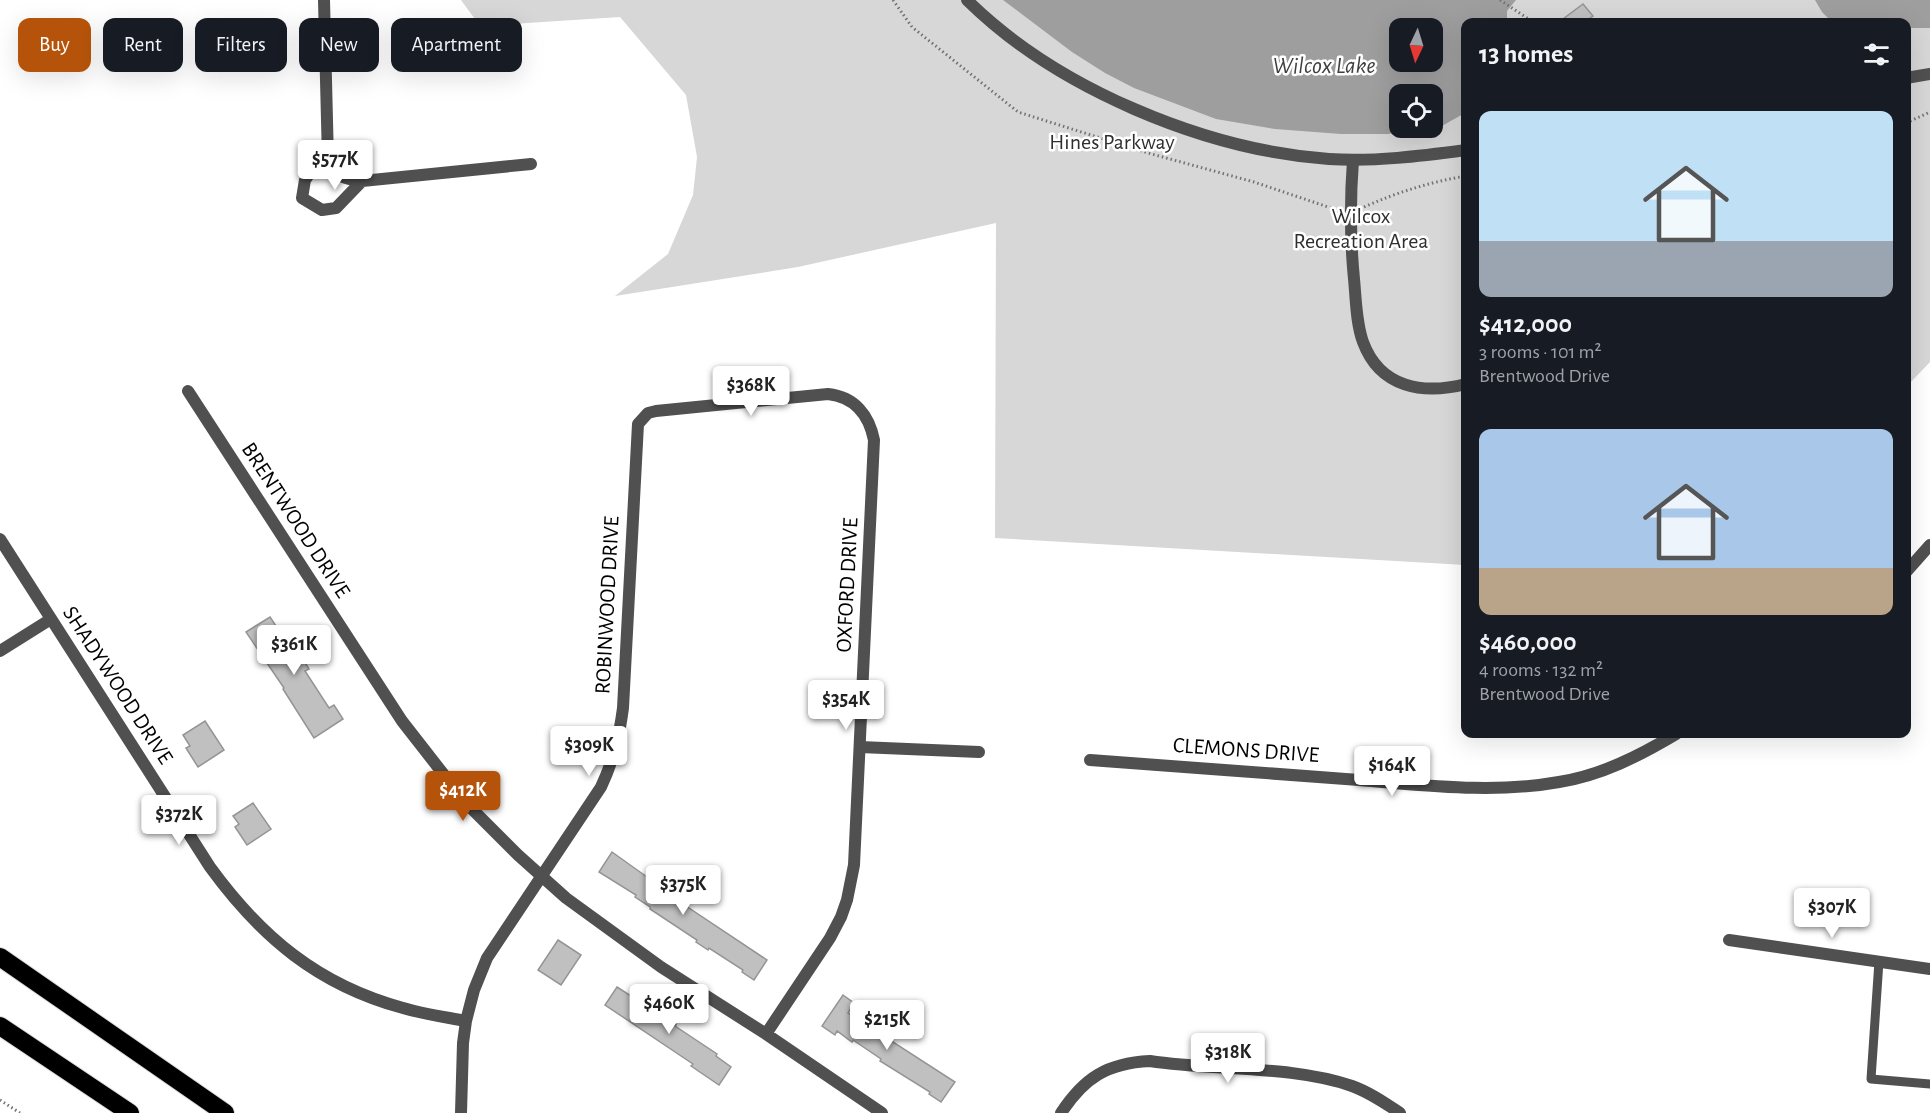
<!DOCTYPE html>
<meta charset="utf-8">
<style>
body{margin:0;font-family:"Alegreya Sans",sans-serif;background:#242831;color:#f1f3f6;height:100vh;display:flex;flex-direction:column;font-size:22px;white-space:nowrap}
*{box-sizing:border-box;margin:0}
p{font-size:20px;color:#9ea1a6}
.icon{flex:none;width:33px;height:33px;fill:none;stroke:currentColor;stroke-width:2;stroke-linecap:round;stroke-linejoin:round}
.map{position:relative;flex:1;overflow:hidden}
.side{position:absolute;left:1461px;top:18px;width:450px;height:720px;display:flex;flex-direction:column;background:#171b24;border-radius:12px;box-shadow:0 6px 24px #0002}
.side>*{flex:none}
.guide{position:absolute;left:18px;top:18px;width:570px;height:54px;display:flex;gap:12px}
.needle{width:39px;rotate:184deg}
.controls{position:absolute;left:1389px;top:18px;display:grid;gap:12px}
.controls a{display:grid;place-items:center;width:54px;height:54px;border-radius:12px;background:#171b24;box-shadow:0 6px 24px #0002;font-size:30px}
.price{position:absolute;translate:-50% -51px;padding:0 14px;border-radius:6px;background:#fff;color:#222;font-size:20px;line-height:39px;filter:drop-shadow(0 2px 3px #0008)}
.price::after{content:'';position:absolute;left:50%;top:36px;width:18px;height:14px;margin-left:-9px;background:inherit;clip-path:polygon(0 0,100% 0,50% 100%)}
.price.selected{background:#b45309;color:#fff}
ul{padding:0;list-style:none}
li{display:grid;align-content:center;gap:12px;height:318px;padding:0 18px}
li span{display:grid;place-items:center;height:186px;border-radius:12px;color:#555}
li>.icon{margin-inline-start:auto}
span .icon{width:108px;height:108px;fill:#fffc;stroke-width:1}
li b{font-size:26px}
h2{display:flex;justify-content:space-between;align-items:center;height:72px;padding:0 18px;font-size:26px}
.pill{padding:0 21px;border-radius:12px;background:#171b24;box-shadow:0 6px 24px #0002;font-size:21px;line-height:54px}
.pill.selected{background:#b45309;color:#fff}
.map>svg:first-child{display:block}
.green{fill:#d7d7d7;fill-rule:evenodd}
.water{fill:#9e9e9e;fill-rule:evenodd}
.building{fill:#c0c0c0;stroke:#949494;stroke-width:1.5}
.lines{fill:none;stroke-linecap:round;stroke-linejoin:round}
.motorway-casing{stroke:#dbdbdb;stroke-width:20}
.path{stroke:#727272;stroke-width:3;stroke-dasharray:1.5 3;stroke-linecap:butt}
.service{stroke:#505050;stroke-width:9}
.minor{stroke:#505050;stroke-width:12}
.tertiary{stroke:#505050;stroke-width:12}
.motorway{stroke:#000;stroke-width:18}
.labels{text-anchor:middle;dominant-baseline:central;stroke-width:5;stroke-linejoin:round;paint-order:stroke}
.park-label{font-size:22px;fill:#2e2e2e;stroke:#fff}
.street-label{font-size:22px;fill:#000;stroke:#fff}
.water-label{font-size:24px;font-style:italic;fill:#3f3f3f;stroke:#fff}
</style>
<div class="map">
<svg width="1930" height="1113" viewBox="0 0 1930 1113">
<rect width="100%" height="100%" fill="#fff"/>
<path class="green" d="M461,0H1930V362L1907,386L1906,22H1466L1465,565L995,538L996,223L798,267L615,296L668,254L693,195L697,157L686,95L620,17L480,26ZM1400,28H1432V62H1400ZM1400,94H1432V128H1400Z"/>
<path class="water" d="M1003,0H1516L1507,11V22H1466L1465,113L1440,127L1388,134H1341L1275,129L1216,119L1134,88L1105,73L1072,52ZM1400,28H1432V62H1400ZM1400,94H1432V128H1400Z
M1815,0H1930V28H1907L1906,22H1832L1822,12Z"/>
<path class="building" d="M1583,4L1593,16L1584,22H1559Z
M270,617L278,629L283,626L309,669L305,671L329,708L334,705L343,719L314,738L283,689L284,688L246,632Z
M205,721L224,750L198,767L186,748L190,746L183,735Z
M253,803L271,829L247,845L235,827L239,824L233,816Z
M612,852L675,897L674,898L767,960L754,980L742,972L743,970L709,948L708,950L696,942L697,940L650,909V907L635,897L636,895L599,872Z
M558,940L581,955L561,985L538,970Z
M617,987L676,1025L675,1026L717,1054L716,1056L731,1067L719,1085L691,1066L693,1064L605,1005Z
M843,995L854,1003L848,1013L955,1082L941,1102L929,1094L930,1092L880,1061L881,1059L853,1040L852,1042L837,1031L835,1035L822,1026Z"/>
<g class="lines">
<defs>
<path id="motorway" d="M0,957L225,1113
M0,1026L130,1113"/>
</defs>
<use href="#motorway" class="motorway-casing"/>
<path class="path" d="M893,0L912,27L1018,112L1148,153L1254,182L1337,210
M1500,0L1533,22
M1906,123L1930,112
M1364,207C1398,192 1430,182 1466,176
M0,1100L20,1113"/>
<path class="service" d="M1879,961L1871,1079L1930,1084"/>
<path class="minor" d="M324,0L328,160C335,177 345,179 362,181L531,164
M327,149L305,180L302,198L322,210L336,208L362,181
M1353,160C1350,200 1350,238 1354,279C1356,299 1356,323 1363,342C1380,388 1423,395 1466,384
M188,391L402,721L466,803L518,855L566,898L661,967L766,1034L882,1113
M0,539L210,867C261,937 318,985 403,1008C423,1014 445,1017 466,1021
M1906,572L1930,545
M0,651L51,619
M860,747L979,752
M1090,760C1180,767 1269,773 1359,780C1424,785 1493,794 1559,782C1602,775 1639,756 1676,734
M1729,940L1930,969
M461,1113L463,1043L466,1021L474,990L487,958L601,787C614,759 619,738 623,708L638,424L648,413L656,411L828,394C855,397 869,415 874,440L854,865L847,900L841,917L830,938L766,1034
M1061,1113C1084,1078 1107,1063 1150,1061C1214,1071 1291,1065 1352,1086C1369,1092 1385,1103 1400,1113"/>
<path class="tertiary" d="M967,0C1056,88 1204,150 1329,159C1374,162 1421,156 1466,150
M1906,78L1930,74"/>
<use href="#motorway" class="motorway"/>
</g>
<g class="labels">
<g class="park-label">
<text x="1112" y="142">Hines Parkway</text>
<text x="1361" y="216">Wilcox<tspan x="1361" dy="25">Recreation Area</tspan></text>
</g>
<g class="street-label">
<text transform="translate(296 520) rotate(57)">BRENTWOOD DRIVE</text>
<text transform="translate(847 585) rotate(-87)">OXFORD DRIVE</text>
<text transform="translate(607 605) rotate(-87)">ROBINWOOD DRIVE</text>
<text transform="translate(118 685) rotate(57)">SHADYWOOD DRIVE</text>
<text transform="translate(1246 750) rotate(4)">CLEMONS DRIVE</text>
</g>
<g class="water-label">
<text x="1324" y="66">Wilcox Lake</text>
</g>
</g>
</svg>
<div class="controls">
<a><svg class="needle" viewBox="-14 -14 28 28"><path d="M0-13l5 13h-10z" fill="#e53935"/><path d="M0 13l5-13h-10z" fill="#9ea1a6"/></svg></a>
<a><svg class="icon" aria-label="locate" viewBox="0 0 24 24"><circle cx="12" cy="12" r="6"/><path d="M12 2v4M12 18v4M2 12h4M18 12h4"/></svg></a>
</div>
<b class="price" style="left:335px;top:191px">$577K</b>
<b class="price" style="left:751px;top:417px">$368K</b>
<b class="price" style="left:294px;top:676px">$361K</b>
<b class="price" style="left:846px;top:731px">$354K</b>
<b class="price" style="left:589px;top:777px">$309K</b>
<b class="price" style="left:1392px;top:797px">$164K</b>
<b class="price selected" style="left:463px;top:822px">$412K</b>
<b class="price" style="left:179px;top:846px">$372K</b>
<b class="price" style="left:683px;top:916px">$375K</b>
<b class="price" style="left:1832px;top:939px">$307K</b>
<b class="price" style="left:669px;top:1035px">$460K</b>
<b class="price" style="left:887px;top:1051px">$215K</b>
<b class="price" style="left:1228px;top:1084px">$318K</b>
<div class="guide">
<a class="pill selected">Buy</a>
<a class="pill">Rent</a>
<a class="pill">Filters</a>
<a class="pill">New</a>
<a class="pill">Apartment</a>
</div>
<section class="side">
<h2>13 homes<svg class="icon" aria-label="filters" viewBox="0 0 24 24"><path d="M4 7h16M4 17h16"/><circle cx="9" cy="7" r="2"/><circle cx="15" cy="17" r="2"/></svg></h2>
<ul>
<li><span style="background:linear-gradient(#bfe0f5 70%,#9aa5b1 0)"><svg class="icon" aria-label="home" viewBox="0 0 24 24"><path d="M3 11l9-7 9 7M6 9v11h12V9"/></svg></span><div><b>$412,000</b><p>3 rooms · 101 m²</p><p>Brentwood Drive</p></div></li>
<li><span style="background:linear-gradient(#a9c7e8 75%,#b9a48a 0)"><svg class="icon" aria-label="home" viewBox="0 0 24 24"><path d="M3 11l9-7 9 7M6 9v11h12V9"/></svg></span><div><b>$460,000</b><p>4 rooms · 132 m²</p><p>Brentwood Drive</p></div></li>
</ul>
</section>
</div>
